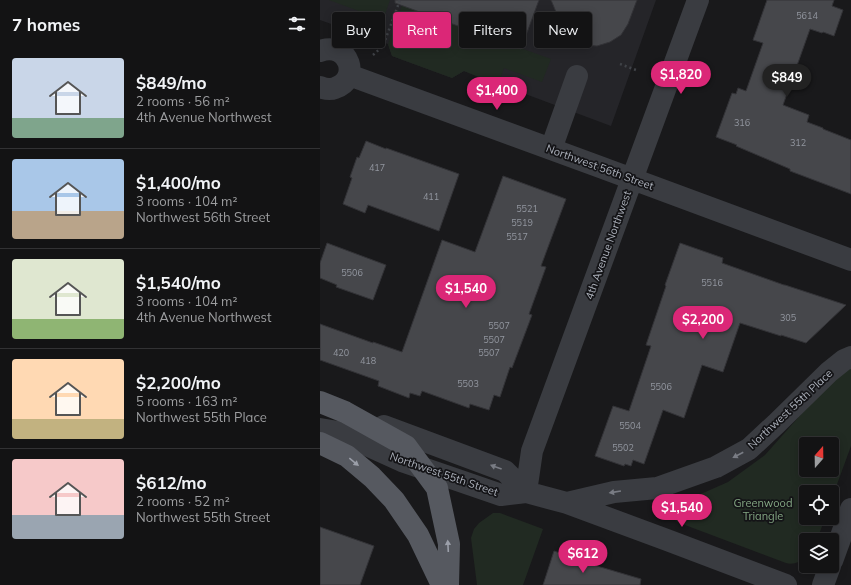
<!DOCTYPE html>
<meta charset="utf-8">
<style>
body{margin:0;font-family:Mulish,sans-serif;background:#202022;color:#f1f3f6;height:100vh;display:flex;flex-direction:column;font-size:15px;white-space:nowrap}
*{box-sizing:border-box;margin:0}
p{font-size:13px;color:#9d9ea0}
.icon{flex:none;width:22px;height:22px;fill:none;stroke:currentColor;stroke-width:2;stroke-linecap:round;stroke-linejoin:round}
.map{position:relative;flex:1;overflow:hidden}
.drawer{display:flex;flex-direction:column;background:#131314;width:320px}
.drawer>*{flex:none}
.top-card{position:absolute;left:12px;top:12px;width:380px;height:36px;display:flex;gap:8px}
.needle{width:26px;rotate:20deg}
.fabs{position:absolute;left:479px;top:437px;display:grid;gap:8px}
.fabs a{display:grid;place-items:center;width:40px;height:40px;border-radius:4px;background:#131314;box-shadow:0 2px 10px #0003,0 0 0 1px #323234;font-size:20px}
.price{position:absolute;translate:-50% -34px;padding:0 9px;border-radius:14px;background:#db2777;color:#fff;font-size:13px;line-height:26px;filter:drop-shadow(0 1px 2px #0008)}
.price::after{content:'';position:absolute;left:50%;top:24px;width:12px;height:9px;margin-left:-6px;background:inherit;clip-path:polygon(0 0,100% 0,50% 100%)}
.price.current{background:#222;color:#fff}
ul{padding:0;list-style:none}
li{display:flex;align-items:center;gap:12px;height:100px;padding:0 12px}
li+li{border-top:1px solid #323234}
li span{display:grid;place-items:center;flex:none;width:112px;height:80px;border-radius:4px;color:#555}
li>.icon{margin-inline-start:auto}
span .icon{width:48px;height:48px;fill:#fffc;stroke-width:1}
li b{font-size:17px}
h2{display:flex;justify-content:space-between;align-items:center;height:48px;padding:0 12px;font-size:17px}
.tag{padding:0 14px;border-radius:4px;background:#131314;box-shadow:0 2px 10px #0003,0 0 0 1px #323234;font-size:14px;line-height:36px}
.tag.current{background:#db2777;color:#fff}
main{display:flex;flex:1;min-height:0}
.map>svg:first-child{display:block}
.built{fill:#252529}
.green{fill:#212a22;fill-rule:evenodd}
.building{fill:#46474b;stroke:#333337}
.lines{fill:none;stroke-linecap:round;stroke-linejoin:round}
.path{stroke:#404348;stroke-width:2.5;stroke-dasharray:2 3;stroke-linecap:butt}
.minor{stroke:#3a3c41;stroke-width:22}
.major{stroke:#565960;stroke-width:22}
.oneway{fill:#797c84}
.oneway2{fill:#9b9fa9}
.labels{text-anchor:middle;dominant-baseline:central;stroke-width:3.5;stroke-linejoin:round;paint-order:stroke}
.number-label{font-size:9px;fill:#92969f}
.street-label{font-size:11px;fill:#acb1bb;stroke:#141417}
.park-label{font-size:11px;fill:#83a683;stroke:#141417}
</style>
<main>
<section class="drawer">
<h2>7 homes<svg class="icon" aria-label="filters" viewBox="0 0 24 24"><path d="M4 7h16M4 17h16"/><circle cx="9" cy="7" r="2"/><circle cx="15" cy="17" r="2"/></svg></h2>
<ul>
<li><span style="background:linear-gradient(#c9d6e8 75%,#7fa58c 0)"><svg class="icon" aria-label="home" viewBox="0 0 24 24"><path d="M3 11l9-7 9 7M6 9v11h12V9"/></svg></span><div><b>$849/mo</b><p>2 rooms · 56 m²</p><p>4th Avenue Northwest</p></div></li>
<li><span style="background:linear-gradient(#a9c7e8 65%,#b9a48a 0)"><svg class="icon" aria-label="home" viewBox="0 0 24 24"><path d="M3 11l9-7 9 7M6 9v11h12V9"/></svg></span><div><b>$1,400/mo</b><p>3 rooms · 104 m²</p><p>Northwest 56th Street</p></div></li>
<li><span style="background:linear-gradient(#dfe7d0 75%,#8fb573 0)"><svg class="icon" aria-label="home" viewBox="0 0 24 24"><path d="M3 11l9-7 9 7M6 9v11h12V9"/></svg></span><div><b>$1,540/mo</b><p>3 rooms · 104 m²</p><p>4th Avenue Northwest</p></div></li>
<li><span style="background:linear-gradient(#ffd9b3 75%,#c2b280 0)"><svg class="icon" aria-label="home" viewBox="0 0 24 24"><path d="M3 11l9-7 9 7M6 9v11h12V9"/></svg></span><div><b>$2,200/mo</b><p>5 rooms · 163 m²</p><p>Northwest 55th Place</p></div></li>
<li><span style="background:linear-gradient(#f6c9c9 70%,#9aa5b1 0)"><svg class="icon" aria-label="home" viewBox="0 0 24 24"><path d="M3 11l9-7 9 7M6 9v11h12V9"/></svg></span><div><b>$612/mo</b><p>2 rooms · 52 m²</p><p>Northwest 55th Street</p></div></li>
</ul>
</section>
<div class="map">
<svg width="531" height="585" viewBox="0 0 531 585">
<rect width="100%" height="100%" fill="#19191b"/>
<path class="built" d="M0,0H336L291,126L144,71L132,78L72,56L68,44L0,20Z"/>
<path class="green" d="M9,0H70L63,20Z
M82,5L231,59L222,82L184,68L178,85L144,71L132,78L72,56L68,44Z
M531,364V446L512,498V492H486V518H505L497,540H486V558C480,562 473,565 466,563L357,522L352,517L353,510L356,505L408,482L445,455L523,367ZM486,444H512V470H486Z
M173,513H180L223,529L203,585H157L151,538L154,529L159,523Z"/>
<path class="building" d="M75,0H219L201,49L75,3Z
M231,0H317L308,24L301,35L290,42L277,46L264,45L251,39L243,29Z
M447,0H514L512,6L523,10L514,36L503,32L502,33L490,29L463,105L489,115L487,122L503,128V129L531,140V194L470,171V169L416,146L417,145L396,137L412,93L416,94L418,88L426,91L443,43L433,40Z
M46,141L66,149V148L139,174L119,231L48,205L45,213L23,204L32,178L30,177L37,157L39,158Z
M183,176L246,199L221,266L226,267L209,314L212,315L192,368L190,367L180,397L174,395L169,410L150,404L149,408L102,391L100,396L90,393L89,398L58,386L59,381L0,360V324L53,343V342L82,352L122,240L155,252Z
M7,243L66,265L53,300L16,287L17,285L0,278V263Z
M360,243L403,258L402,263L464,285H465L526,305L486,343L461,335V336L420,323L403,372L382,365L364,418L343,410L324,464L313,460L311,466L305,464L304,466L275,456L293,406L309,411L331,346L326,345L346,286L345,285Z
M0,527L54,546L40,585H0Z
M234,551L261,560L260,561L321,579L320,585H223Z"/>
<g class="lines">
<path class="path" d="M249,46L251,39
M53,55L63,46L80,0
M300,64L316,70"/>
<path class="minor" d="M0,51C30,41 41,80 15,88C10,90 5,89 0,87
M29,75L280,167L531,260
M231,149L257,76
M64,426L185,471L206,492
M0,429L18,432L82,461L181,495L206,492L247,503L347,540L466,585
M206,492L212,451L378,0
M247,503L294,492L337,488L396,467L429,449L456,424L509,372L524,360L531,357
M512,561L531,509
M503,585L510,566"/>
<path class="major" d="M0,402L25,412L86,446L117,488L129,544L128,585
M0,443L27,456L52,477L74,500L98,535L122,585"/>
</g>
<defs><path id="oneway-solid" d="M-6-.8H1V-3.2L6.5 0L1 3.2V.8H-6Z"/></defs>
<g class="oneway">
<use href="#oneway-solid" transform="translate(418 455) rotate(152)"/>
<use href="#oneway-solid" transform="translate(176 467) rotate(-160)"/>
<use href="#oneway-solid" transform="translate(295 492) rotate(171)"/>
</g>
<g class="oneway2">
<use href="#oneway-solid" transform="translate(34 462) rotate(39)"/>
<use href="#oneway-solid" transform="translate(128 546) rotate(-93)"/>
</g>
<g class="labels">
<g class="number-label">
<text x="487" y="15">5614</text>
<text x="422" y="122">316</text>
<text x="478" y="142">312</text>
<text x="57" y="167">417</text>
<text x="111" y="196">411</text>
<text x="207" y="208">5521</text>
<text x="202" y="222">5519</text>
<text x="197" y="236">5517</text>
<text x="32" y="272">5506</text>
<text x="392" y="282">5516</text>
<text x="468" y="317">305</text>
<text x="179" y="325">5507</text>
<text x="174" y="339">5507</text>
<text x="21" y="352">420</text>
<text x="169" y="352">5507</text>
<text x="48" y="360">418</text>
<text x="148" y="383">5503</text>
<text x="341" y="386">5506</text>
<text x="310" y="425">5504</text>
<text x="303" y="447">5502</text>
</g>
<g class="street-label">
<text transform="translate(280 167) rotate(20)">Northwest 56th Street</text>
<text transform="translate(288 245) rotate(-70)">4th Avenue Northwest</text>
<text transform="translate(470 409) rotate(-43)">Northwest 55th Place</text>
<text transform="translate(124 474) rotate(19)">Northwest 55th Street</text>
</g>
<g class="park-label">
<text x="443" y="503">Greenwood<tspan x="443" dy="13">Triangle</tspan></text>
</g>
</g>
</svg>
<div class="fabs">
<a><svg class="needle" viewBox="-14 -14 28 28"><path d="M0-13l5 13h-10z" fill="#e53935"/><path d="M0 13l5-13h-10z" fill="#9d9ea0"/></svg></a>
<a><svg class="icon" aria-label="locate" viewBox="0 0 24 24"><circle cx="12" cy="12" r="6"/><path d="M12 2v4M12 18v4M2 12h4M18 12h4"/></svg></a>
<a><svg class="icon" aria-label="layers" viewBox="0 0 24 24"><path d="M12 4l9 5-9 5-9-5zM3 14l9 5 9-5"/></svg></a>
</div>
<b class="price" style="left:361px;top:95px">$1,820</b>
<b class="price current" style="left:467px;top:98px">$849</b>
<b class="price" style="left:177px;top:111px">$1,400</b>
<b class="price" style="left:146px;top:309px">$1,540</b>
<b class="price" style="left:383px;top:340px">$2,200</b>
<b class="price" style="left:362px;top:528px">$1,540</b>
<b class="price" style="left:263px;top:574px">$612</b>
<div class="top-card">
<a class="tag">Buy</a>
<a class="tag current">Rent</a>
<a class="tag">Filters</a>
<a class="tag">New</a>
</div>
</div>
</main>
